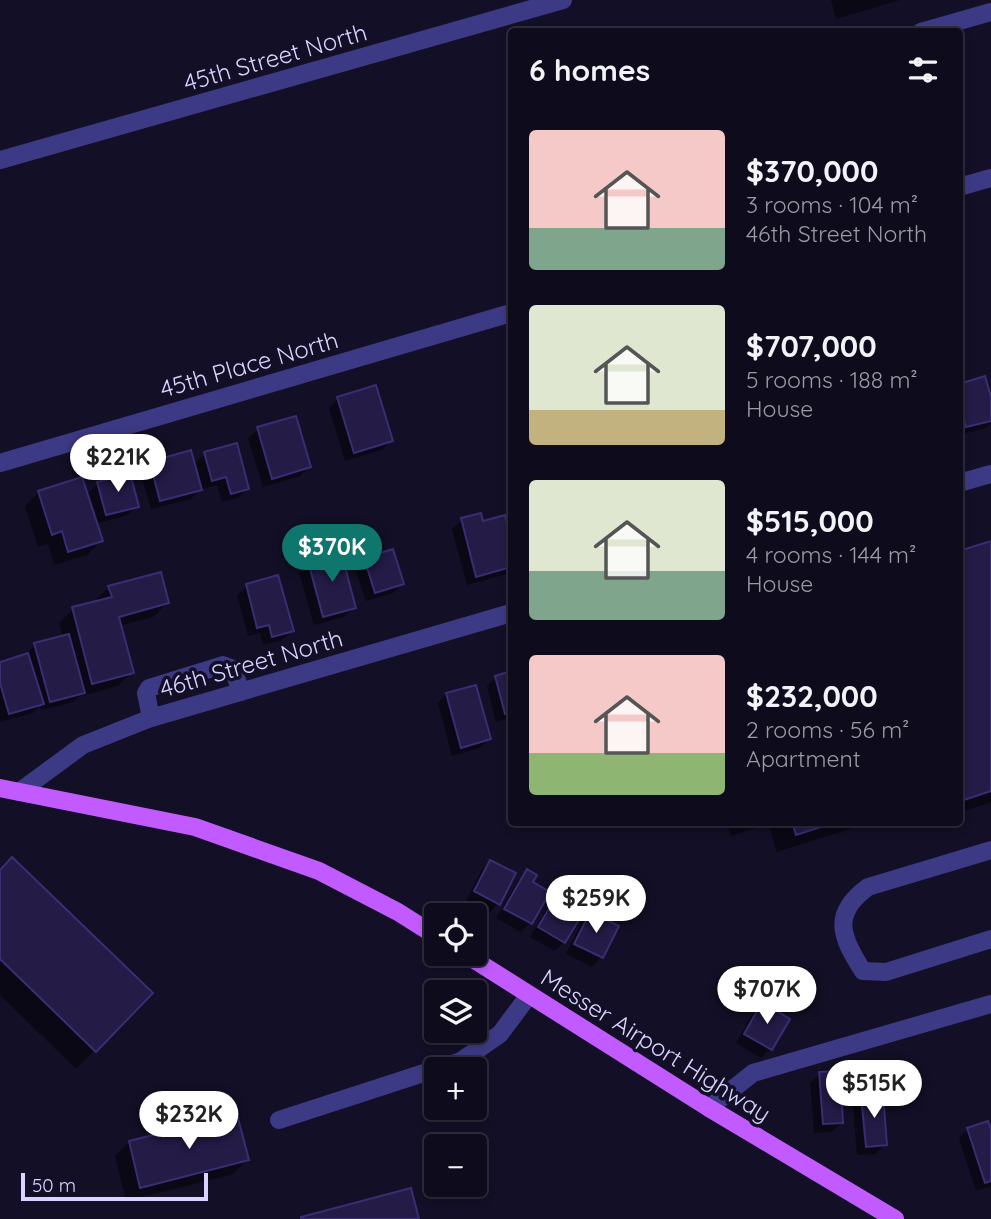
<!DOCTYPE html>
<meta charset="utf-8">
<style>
body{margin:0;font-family:Quicksand,sans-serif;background:#1c1929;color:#f1f3f6;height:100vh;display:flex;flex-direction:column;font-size:26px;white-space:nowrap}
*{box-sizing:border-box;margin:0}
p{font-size:23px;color:#9b9ba3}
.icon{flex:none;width:38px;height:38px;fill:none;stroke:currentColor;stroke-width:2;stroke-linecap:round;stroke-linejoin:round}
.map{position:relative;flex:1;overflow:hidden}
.details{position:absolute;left:508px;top:28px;width:455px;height:798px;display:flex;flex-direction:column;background:#0e0b1c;border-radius:7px;box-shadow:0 4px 10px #0003,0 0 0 2px #2e2b3b}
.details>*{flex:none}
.tools{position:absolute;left:424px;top:903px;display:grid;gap:14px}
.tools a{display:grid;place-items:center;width:63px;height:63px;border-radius:7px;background:#0e0b1c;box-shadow:0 4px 10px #0003,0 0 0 2px #2e2b3b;font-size:35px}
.scale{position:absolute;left:21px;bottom:18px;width:187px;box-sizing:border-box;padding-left:7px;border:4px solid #d9d4ff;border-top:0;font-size:19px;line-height:24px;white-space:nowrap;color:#d9d4ff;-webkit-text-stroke:5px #130f26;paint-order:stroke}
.price{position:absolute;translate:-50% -60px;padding:0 16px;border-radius:24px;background:#fff;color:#222;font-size:23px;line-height:46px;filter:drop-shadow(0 2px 4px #0008)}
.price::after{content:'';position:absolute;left:50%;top:42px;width:21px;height:16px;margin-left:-10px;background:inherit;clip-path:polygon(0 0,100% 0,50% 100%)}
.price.current{background:#0f766e;color:#fff}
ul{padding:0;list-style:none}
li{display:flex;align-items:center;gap:21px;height:175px;padding:0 21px}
li span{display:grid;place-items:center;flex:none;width:196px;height:140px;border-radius:7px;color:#555}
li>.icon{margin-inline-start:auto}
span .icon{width:84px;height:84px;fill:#fffc;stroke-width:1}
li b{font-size:30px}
h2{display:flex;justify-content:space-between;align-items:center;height:84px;padding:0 21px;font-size:30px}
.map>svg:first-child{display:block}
.shadow{fill:#0007}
.building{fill:#241b47;stroke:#3b2d73;stroke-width:2}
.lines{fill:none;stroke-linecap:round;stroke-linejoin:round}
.minor{stroke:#3d3a85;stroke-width:18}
.major{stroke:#c25bff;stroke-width:18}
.labels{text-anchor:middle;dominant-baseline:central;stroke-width:7;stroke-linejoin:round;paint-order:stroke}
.street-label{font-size:24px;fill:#d9d4ff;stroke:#130f26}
</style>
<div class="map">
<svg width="991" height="1219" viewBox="0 0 991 1219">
<rect width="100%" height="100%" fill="#130f26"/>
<path class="shadow" d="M831,0H900L836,19Z
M959,385L991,403V423L986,428L959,435Z
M338,399L391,441L382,450L345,461L329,408Z
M258,429L309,467L300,476L263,487L248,438Z
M205,454L247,489L238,498L222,502L217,485L203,489L202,487L191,499L151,509L142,478L164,459L193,465Z
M98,484L137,506L128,515L95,524L101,541L87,555L54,565L48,544L38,547L25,506L39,492L86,495Z
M462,520L481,523L511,546V570L507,574L467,585L452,529Z
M991,543V802L959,813V553Z
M365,559L402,584L393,593L366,601L355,569Z
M309,563L354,608L344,617L314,625L299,572Z
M247,586L292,631L282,640L263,645L260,633L248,636L237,595Z
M109,587L167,603L153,617L119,626L132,672L118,686L78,697L73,702L41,710L40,706L33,713L0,722V664L26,654L35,645L63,637L59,623L73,609L95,601Z
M511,673V723L510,718L496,722L487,686L496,677Z
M447,694L489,739L480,748L452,756L438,703Z
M726,822H872L777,852L768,824L731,836Z
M490,862L498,903L489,913L466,901L481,871Z
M527,871L530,883L547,893L530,923L521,932L496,918L518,881Z
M0,872L150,993L76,1069L0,995Z
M559,894L564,942L555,951L530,937L550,903Z
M591,914L617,927L601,957L592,967L566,954L581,923Z
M762,1004L788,1019L770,1049L761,1058L736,1043L753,1013Z
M820,1074L842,1122L832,1132L814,1133L810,1083Z
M862,1097L885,1144L876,1154L857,1155L853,1106Z
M968,1129L991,1135V1186L976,1191L959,1138Z
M129,1142L247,1160L233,1174L126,1201L115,1156Z"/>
<path class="building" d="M985,376L991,397V421L966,427L959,402V384Z
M376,385L393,441L354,453L337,397Z
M296,416L311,467L272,479L257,427Z
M237,443L249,489L231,494L226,477L212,481L204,452Z
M191,450L202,490L160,501L151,467L164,463L163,458Z
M130,473L139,507L106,515L97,482Z
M82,477L103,541L68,552L62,531L52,535L38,491Z
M481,513L483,521L505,515L511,539V567L476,577L461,518Z
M991,541V791L964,800L959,784V551Z
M393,549L404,584L375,593L364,558Z
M341,552L356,608L323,617L308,561Z
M161,572L169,603L119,617L134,673L92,684L72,607L112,597L108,586Z
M278,575L294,631L272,637L269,625L257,628L246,584Z
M69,634L85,693L50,702L34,643Z
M28,653L44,704L9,714L0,683V662Z
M511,671V712L505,714L495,676Z
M476,685L491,739L461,748L446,693Z
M792,822H836L796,835Z
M12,857L153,993L96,1052L0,959V870Z
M490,860L516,873L500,905L474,891Z
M527,869L537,875L533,882L550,892L532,924L504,909Z
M559,892L586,908L565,943L538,927Z
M590,912L619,926L603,958L574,944Z
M762,1002L790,1019L772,1050L744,1034Z
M840,1071L843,1123L823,1124L819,1072Z
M883,1094L887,1145L866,1147L861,1096Z
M237,1114L249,1160L140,1188L129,1141Z
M988,1121L991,1129V1181L985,1183L967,1128Z
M411,1188L419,1219H301V1217Z"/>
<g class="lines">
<path class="minor" d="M921,32L991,12
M0,160L563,0
M959,187L991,178
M0,463L511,313
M959,483L991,474
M151,718L146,693L149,688L223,665L233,669L241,692
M19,792L83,745L151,718L511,613
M991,850L868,887C831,914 841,937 863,971L886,972L991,939
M436,1069L461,1061L500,1034L529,995
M709,1108L753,1073L991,1004
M279,1120L436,1069"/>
<path class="major" d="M0,788L195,827L319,871L398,912L436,936
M465,954L709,1108L895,1219"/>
</g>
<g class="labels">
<g class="street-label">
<text transform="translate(275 57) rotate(-16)">45th Street North</text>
<text transform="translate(249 364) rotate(-16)">45th Place North</text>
<text transform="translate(251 663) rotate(-16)">46th Street North</text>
<text transform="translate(656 1045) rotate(32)">Messer Airport Highway</text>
</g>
</g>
</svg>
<div class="tools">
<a><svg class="icon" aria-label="locate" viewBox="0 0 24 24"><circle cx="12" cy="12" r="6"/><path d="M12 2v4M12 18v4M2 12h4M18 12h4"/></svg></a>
<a><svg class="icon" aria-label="layers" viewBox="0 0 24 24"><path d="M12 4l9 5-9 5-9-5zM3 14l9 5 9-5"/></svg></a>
<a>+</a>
<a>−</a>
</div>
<div class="scale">50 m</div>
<b class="price" style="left:118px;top:494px">$221K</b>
<b class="price current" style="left:332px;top:584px">$370K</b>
<b class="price" style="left:596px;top:935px">$259K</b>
<b class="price" style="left:767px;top:1026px">$707K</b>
<b class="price" style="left:874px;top:1120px">$515K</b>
<b class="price" style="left:189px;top:1151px">$232K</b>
<section class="details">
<h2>6 homes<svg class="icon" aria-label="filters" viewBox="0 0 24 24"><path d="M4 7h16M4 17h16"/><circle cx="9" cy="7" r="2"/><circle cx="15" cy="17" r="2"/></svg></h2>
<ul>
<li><span style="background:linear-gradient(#f6c9c9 70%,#7fa58c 0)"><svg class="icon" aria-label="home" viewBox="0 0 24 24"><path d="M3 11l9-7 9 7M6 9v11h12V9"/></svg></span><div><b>$370,000</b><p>3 rooms · 104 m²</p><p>46th Street North</p></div></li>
<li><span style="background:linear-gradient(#dfe7d0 75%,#c2b280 0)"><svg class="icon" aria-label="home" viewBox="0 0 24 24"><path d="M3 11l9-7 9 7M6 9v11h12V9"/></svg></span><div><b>$707,000</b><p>5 rooms · 188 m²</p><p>House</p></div></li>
<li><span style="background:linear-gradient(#dfe7d0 65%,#7fa58c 0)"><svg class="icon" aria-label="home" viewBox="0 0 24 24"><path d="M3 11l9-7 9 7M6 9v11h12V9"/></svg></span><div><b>$515,000</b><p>4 rooms · 144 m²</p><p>House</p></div></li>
<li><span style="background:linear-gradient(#f6c9c9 70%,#8fb573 0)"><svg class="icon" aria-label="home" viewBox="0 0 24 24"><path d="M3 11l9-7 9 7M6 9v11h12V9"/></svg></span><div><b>$232,000</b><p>2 rooms · 56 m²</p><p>Apartment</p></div></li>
</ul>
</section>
</div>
